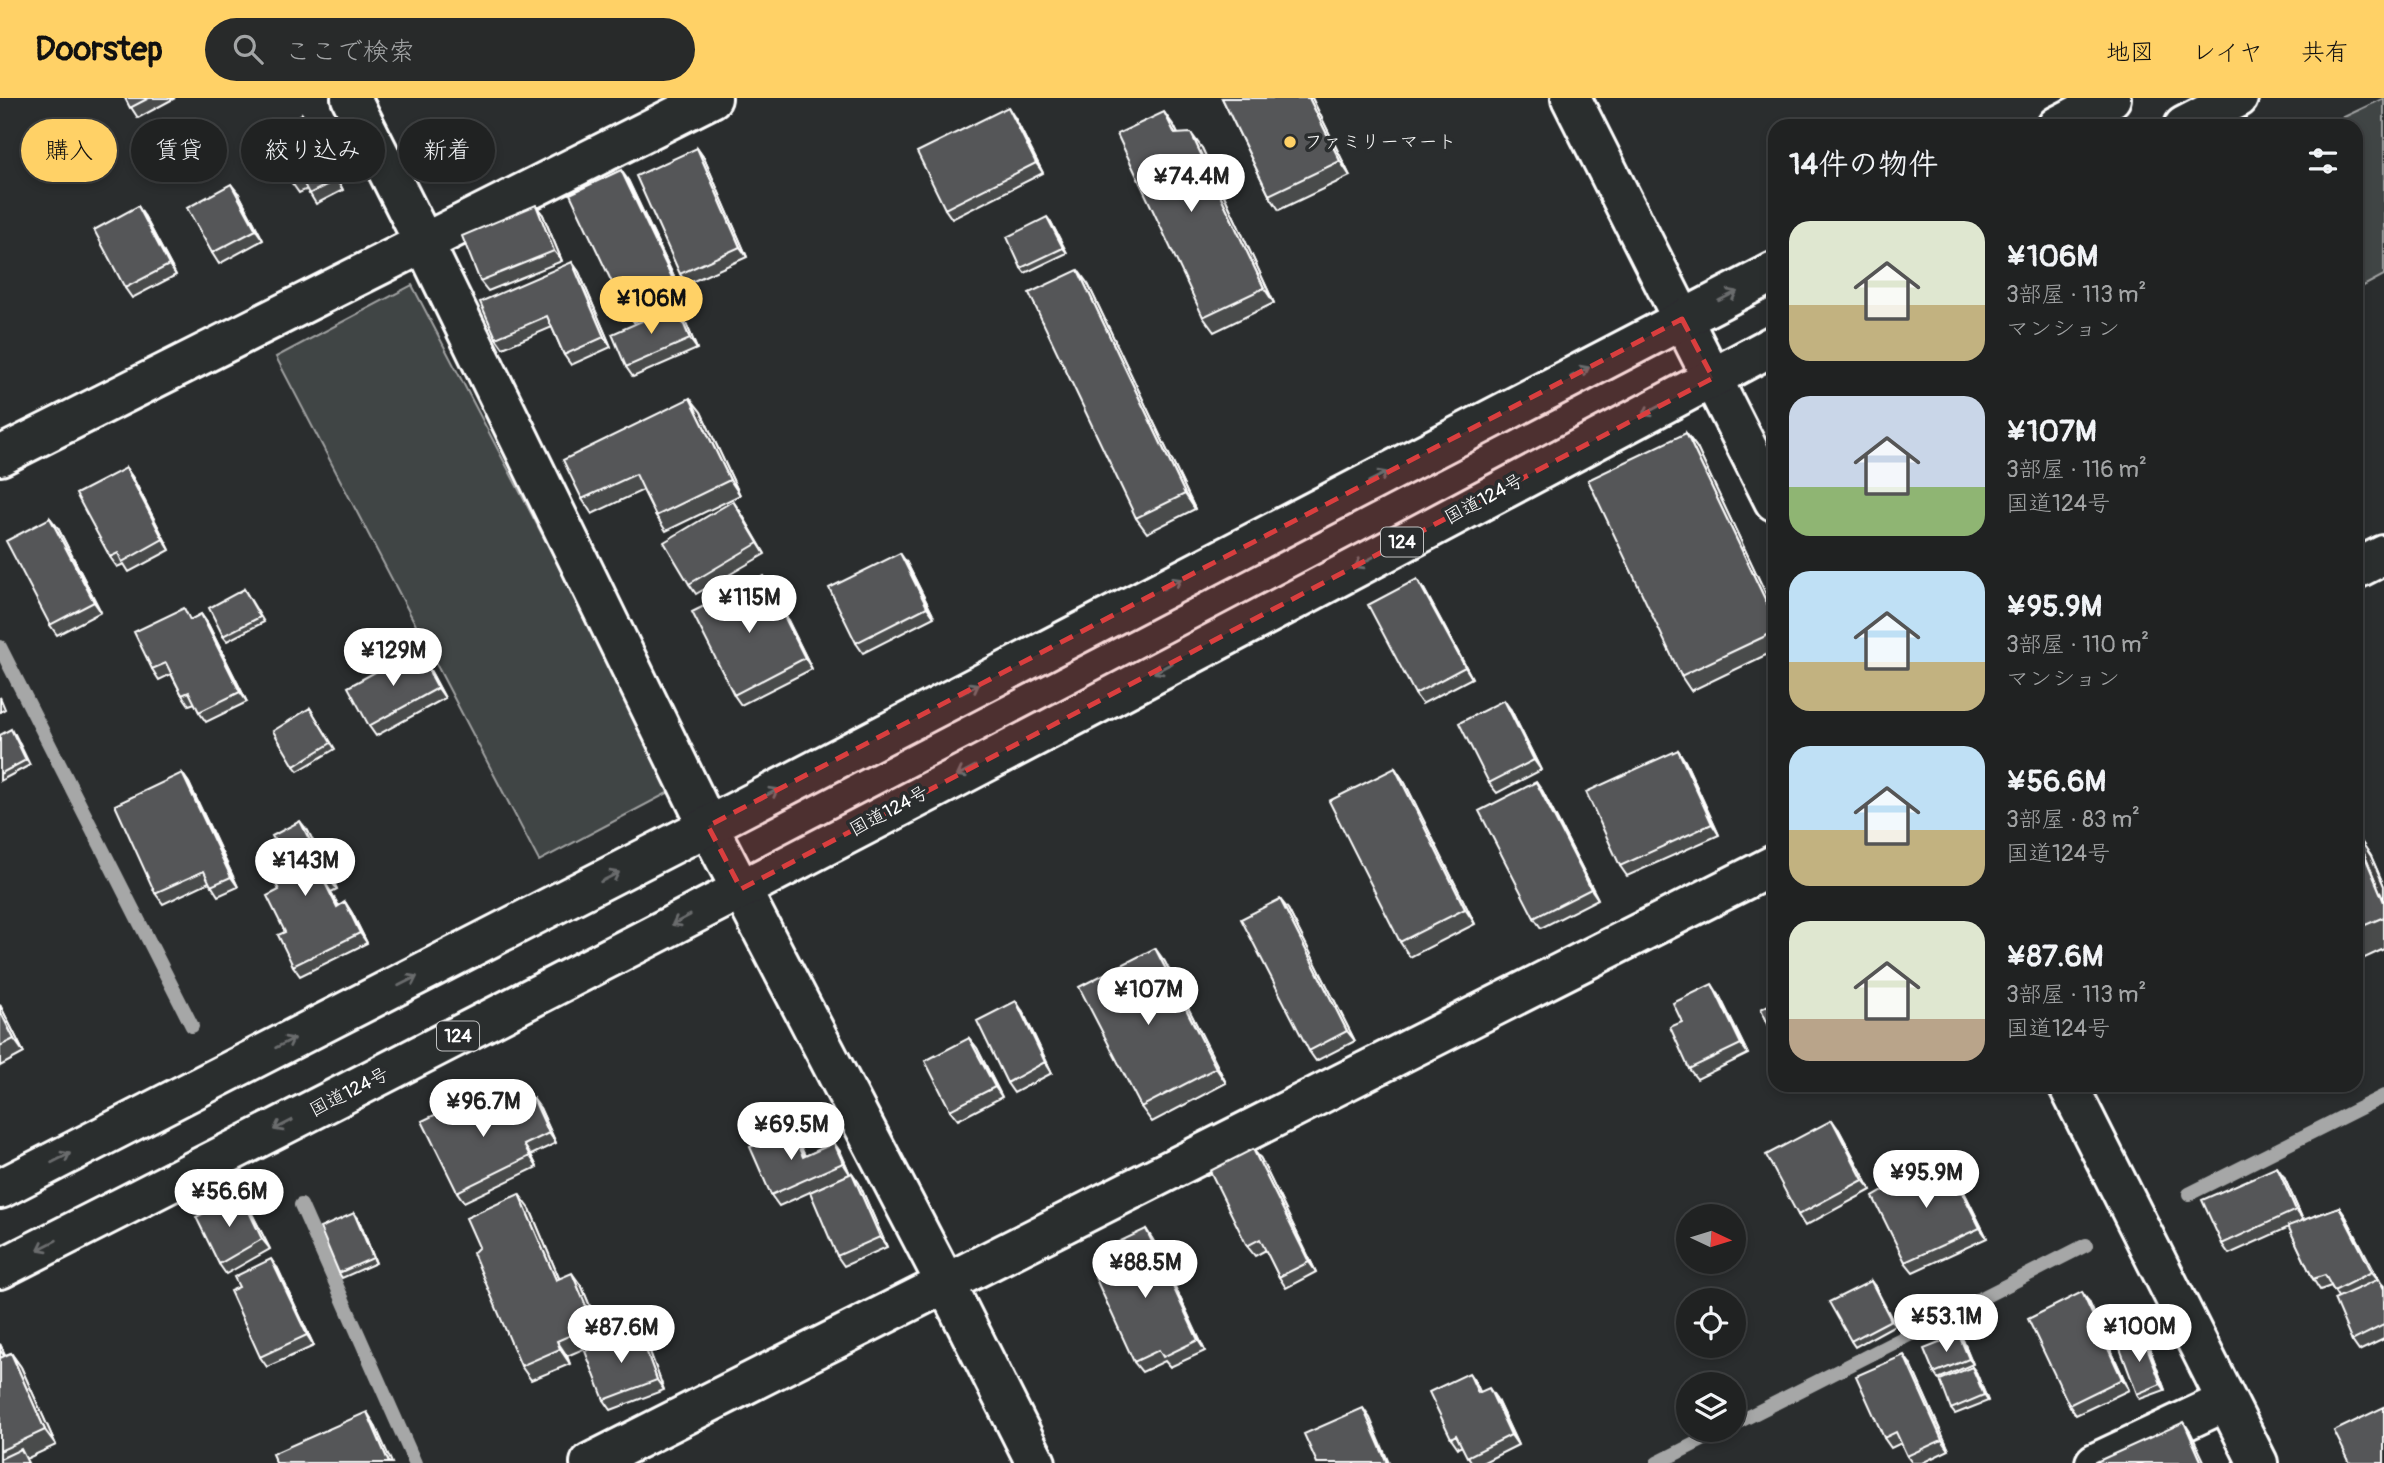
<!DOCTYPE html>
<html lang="ja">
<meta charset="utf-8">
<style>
body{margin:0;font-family:Pangolin,"Klee One",sans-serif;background:#282a2a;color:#f1f3f6;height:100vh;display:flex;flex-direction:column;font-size:26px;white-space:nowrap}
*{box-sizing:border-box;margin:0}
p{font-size:23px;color:#a2a4a5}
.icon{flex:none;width:38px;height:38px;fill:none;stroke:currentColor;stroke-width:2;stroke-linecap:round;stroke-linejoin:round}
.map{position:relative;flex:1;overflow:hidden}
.side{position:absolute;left:1768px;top:21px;width:595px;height:973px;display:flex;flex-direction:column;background:#202222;border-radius:21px;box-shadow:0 4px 10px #0003,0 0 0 2px #3d3f40}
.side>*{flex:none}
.guide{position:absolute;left:21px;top:21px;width:665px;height:63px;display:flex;gap:14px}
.needle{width:46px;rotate:94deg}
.fabs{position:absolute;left:1676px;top:1106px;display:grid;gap:14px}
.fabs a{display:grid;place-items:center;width:70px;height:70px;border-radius:50%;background:#202222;box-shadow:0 4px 10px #0003,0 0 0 2px #3d3f40;font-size:35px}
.price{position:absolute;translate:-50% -60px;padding:0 16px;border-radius:24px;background:#fff;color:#222;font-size:23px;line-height:46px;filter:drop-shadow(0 2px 4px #0008)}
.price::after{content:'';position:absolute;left:50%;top:42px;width:21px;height:16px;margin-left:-10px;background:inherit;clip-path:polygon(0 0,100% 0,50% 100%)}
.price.selected{background:#ffd166;color:#111}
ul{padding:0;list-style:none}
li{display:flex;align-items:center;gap:21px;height:175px;padding:0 21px}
li span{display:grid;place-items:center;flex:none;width:196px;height:140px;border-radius:21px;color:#555}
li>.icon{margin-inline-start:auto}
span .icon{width:84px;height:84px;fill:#fffc;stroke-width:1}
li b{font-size:30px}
h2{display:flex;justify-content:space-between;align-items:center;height:84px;padding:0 21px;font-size:30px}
.tag{padding:0 24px;border-radius:32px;background:#202222;box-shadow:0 4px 10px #0003,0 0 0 2px #3d3f40;font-size:24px;line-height:63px}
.tag.selected{background:#ffd166;color:#111}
header{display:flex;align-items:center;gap:42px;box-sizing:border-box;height:98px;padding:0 35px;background:#ffd166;color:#111}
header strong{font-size:33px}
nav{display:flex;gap:38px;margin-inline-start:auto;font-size:24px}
.search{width:490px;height:63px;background:#282a2a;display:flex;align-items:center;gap:18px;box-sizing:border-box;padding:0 24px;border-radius:38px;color:#a2a4a5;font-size:26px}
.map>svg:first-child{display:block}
.green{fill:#414445;stroke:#a0a2a2;stroke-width:2}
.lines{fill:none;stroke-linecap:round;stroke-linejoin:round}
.stream{stroke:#a6a7a7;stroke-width:14}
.minor-casing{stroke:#fff;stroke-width:44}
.highway-casing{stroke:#fff;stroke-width:44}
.minor{stroke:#2a2d2e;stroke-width:38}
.highway{stroke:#2a2d2e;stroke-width:38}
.wall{fill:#494b4c;stroke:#fff;stroke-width:2}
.shaded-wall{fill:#3c3d3e;stroke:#fff;stroke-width:2}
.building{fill:#555758;stroke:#fff;stroke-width:2}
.oneway{stroke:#6a6c6d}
.marked{fill:#da3e3e;fill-opacity:0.2;stroke:#da3e3e;stroke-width:5;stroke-dasharray:14 9;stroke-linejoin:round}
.poi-dot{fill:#ffd166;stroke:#2a2d2e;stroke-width:2.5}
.labels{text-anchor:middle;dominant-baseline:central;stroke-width:7;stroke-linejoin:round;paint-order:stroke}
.shield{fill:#2a2d2e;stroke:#bfc0c0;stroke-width:2}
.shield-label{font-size:18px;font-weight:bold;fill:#fff}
.poi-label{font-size:19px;fill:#fff;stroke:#2a2d2e;text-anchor:start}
.street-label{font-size:19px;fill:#fff;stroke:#2a2d2e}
</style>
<header>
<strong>Doorstep</strong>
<div class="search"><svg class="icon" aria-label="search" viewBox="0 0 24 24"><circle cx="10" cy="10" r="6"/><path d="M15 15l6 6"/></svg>ここで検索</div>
<nav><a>地図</a><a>レイヤ</a><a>共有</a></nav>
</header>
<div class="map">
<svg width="2384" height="1365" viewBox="0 0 2384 1365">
<rect width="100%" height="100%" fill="#2a2d2e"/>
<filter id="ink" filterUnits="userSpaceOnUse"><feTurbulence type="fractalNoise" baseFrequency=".0143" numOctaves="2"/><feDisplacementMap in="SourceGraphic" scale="14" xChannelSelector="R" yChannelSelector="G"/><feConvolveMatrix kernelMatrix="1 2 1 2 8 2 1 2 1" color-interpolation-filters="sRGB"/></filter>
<g filter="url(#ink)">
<path class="green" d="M2384,0V177L2356,192V28H2325Z
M412,187L675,691L539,763L276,259Z"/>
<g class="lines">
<path class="stream" d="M0,549L192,928
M2189,1096L2384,998
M301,1107L415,1365
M1734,1326L2086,1147
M1657,1365L1722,1332"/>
<defs>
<path id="minor" d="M351,0L424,145L708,728L945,1184L1036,1365
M1571,0L1774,403
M0,358L712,0
M2356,471L2384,457
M2068,987L2258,1365
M590,1365L1774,767
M2095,1365L2227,1303"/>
<path id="highway" d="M2057,28L2111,0
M2184,28L2238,0
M0,1091L708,728L1774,174
M0,1171C595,870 1187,562 1774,247"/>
</defs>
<use href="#minor" class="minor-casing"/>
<use href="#highway" class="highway-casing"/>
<use href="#minor" class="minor"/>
<use href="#highway" class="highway"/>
</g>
<path class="wall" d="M125,0H175L138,20Z
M1222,0H1312L1350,78L1279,112L1269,97Z
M302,16L309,26L343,92L316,106L307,91L299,95L292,85Z
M1015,20L1043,75L952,121L945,111Z
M1174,28L1178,36L1202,50L1274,205L1214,234L1203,219Z
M697,50L704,60L747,159L687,186L680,176Z
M628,82L684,200L634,224L626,214Z
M239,96L263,142L219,166L212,155Z
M543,117L562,163L488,193L480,183Z
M145,119L176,177L132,200L125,190Z
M1051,124L1067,155L1025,175L1021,170Z
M572,164L579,174L611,249L571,267L564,257L552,229L503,250L496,240Z
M1088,186L1195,411L1147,435L1136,420Z
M676,208L683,218L697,251L633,279L626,269Z
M690,300L701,314L740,397L666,433L656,418L643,392L592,416L582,401Z
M1686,335L1697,350L1774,513V553L1691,593L1681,578Z
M126,370L133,380L170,452L129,474L124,466L117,469L110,459Z
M740,413L765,456L696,496L689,486Z
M50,420L58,430L101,514L57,537L50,527Z
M907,465L934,519L863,555L856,545Z
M771,488L812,571L741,607L734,597Z
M244,491L264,524L227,543L223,538Z
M1424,491L1472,580L1422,606L1415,596Z
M201,516L208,526L247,604L206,624L199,614L195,605L189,607L182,597L171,576L159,582L152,571L192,521Z
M424,561L445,600L376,638L369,628Z
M0,599L5,611L0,614Z
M310,610L335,651L298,673L294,668Z
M1511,612L1541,672L1497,695L1489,685Z
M15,636L30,667L0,683V637Z
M1678,652L1685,663L1719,737L1627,778L1620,768Z
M1395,670L1405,685L1475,826L1410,859L1400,844Z
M182,675L189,685L238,789L218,798L209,784L163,806L155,795Z
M1543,694L1598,801L1541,830L1534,820Z
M308,733L337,791L331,794L339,808L345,804L352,815L367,845L300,878L293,868L285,834L277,780Z
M2356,736L2371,758L2384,788V851L2356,864Z
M1288,811L1355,943L1316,963L1309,953Z
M1165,864L1226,985L1152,1024L1141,1009Z
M1719,897L1748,956L1697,981L1689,971L1682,924Z
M0,907L24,955L0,968Z
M1023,914L1052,975L1014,995L1007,985Z
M969,940L977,950L1002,999L958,1022L950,1012Z
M483,1007L490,1021L540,1010L556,1045L531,1057L537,1069L464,1104L457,1094Z
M1839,1032L1871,1092L1805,1128L1798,1117Z
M797,1041L805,1058L834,1045L841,1055L850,1076L779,1108L771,1097Z
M1261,1061L1316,1174L1286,1190L1279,1179L1266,1152L1255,1158L1247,1148Z
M1951,1068L1987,1140L1913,1174L1905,1164Z
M852,1075L859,1085L887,1149L844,1168L837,1158Z
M2284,1079L2303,1122L2339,1109L2346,1119L2378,1182L2384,1188V1241L2359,1253L2352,1243L2338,1199L2331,1188L2320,1192L2313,1181L2289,1129L2229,1156L2222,1146Z
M248,1108L270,1151L226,1176L219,1166Z
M530,1111L559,1180L582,1189L604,1242L567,1258L570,1266L531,1282L521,1268Z
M354,1115L358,1120L376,1165L342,1180L339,1175Z
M1146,1131L1153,1142L1205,1253L1170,1269L1165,1263L1142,1274L1134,1264L1119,1167Z
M278,1171L314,1248L267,1269L260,1259Z
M1871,1183L1895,1227L1855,1249L1851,1243Z
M2089,1204L2129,1292L2076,1317L2069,1307Z
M639,1233L646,1243L664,1292L611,1312L604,1302Z
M2142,1236L2146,1241L2165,1292L2140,1301L2137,1296Z
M1959,1237L1963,1242L1973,1266L1938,1281L1934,1275Z
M0,1246L5,1257L11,1255L21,1269L56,1347L28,1360L0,1365Z
M1911,1267L1949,1352L1922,1365H1912L1907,1358L1901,1345L1891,1350L1884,1340Z
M1972,1269L1976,1274L1988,1303L1955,1316L1951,1311Z
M1476,1285L1480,1294L1496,1300L1518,1347L1482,1365H1472L1462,1348L1458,1350L1451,1340Z"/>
<path class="shaded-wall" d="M1309,0H1312L1350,78L1340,63Z
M1008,9L1015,20L1043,75L1036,65Z
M1164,14L1174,28L1185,51L1175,36Z
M302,16L309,26L343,92L336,82Z
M1191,35L1202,50L1274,205L1264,190Z
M697,50L704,60L747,159L740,149Z
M621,72L628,82L684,200L677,190Z
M231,86L239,96L263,142L256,132Z
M536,107L543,117L562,163L554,153Z
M138,108L145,119L176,177L169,167Z
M1047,119L1051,124L1067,155L1063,150Z
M572,164L579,174L611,249L604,239Z
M1078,172L1088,186L1195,411L1185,396Z
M676,208L683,218L697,251L690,241Z
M690,300L701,314L740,397L730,382Z
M1686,335L1697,350L1774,513V520Z
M126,370L133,380L170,452L163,441Z
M733,403L740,413L765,456L758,445Z
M50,420L58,430L101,514L94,504Z
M900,455L907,465L934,519L927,509Z
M764,478L771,488L812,571L805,560Z
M1417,481L1424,491L1472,580L1465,569Z
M201,516L208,526L247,604L240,594Z
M417,551L424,561L445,600L438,590Z
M1504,602L1511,612L1541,672L1534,662Z
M1678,652L1685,663L1719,737L1712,726Z
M1395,670L1405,685L1475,826L1465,811Z
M182,675L189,685L238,789L231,779Z
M1536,684L1543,694L1598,801L1591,791Z
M300,723L308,733L337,791L329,781Z
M2356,736L2371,758L2384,788V804Z
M324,783L331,794L344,819L337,809Z
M1280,801L1288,811L1355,943L1347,933Z
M345,804L352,815L367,845L360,835Z
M1155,850L1165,864L1226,985L1216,970Z
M1712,886L1719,897L1748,956L1741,946Z
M1016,903L1023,914L1052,975L1045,964Z
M0,907L24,955L14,941L0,913Z
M969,940L977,950L1002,999L995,989Z
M476,997L483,1007L495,1032L488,1022Z
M533,1000L540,1010L556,1045L549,1035Z
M1832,1022L1839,1032L1871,1092L1863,1082Z
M790,1031L797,1041L810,1069L803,1059Z
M834,1045L841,1055L850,1076L843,1065Z
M524,1047L531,1057L537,1069L530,1058Z
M1253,1051L1261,1061L1316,1174L1309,1164Z
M1944,1058L1951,1068L1987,1140L1980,1130Z
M2277,1069L2284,1079L2303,1122L2296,1112Z
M852,1075L859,1085L887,1149L880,1139Z
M519,1096L530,1111L566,1197L556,1182Z
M241,1097L248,1108L270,1151L262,1141Z
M2339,1109L2346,1119L2380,1184L2372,1174Z
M354,1115L358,1120L376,1165L373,1160Z
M1146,1131L1153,1142L1205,1253L1198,1242Z
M271,1161L278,1171L314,1248L307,1237Z
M572,1175L582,1189L604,1242L594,1227Z
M1871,1183L1875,1188L1895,1227L1891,1222Z
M2082,1194L2089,1204L2129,1292L2122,1281Z
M639,1233L646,1243L664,1292L657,1282Z
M2142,1236L2146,1241L2165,1292L2161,1286Z
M1959,1237L1963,1242L1973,1266L1969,1261Z
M557,1243L567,1258L570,1266L560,1251Z
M0,1246L9,1265L2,1255L0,1252Z
M11,1255L21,1269L56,1347L45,1332Z
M1904,1257L1911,1267L1949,1352L1942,1342Z
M1972,1269L1976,1274L1988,1303L1984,1297Z
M1469,1275L1476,1285L1485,1305L1478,1295Z
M1489,1290L1496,1300L1518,1347L1511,1337Z
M1363,1310L1370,1320L1389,1365H1387Z
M367,1314L374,1325L392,1365H389Z
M2184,1324L2191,1335L2205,1365H2202Z"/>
<path class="building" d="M125,0H149L130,10Z
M1222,0H1309L1340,63L1269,97Z
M1008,9L1036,65L945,111L917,54Z
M1164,14L1175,36L1191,35L1264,190L1203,219L1117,36Z
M302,16L336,82L309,96L301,80L292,85L267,35Z
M697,50L740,149L680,176L636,78Z
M621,72L677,190L626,214L570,96Z
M231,86L256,132L212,155L187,110Z
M536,107L554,153L480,183L462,138Z
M138,108L169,167L125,190L94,132Z
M1047,119L1063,150L1021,170L1007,139Z
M572,164L604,239L564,257L547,218L496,240L480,204Z
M1078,172L1185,396L1136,420L1029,195Z
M676,208L690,241L626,269L612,236Z
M690,300L730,382L656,418L636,376L582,401L563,362Z
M1686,335L1774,520V534L1681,578L1588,382Z
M126,370L163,441L122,464L118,455L110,459L76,396Z
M733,403L758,445L689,486L664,444Z
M50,420L94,504L50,527L6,443Z
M900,455L927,509L856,545L829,490Z
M764,478L805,560L734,597L692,514Z
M1417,481L1465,569L1415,596L1368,507Z
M244,491L260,519L223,538L209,510Z
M184,510L190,522L201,516L240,594L199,614L189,594L182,597L166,565L152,571L134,534Z
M417,551L438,590L369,628L348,589Z
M1504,602L1534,662L1489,685L1459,625Z
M310,610L331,645L294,668L273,633Z
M11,631L26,662L0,676V637Z
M1678,652L1712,726L1620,768L1586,694Z
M1395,670L1465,811L1400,844L1329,703Z
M182,675L231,779L211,788L204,773L155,795L115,707Z
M1536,684L1591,791L1534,820L1479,713Z
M300,723L329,781L324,783L337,809L345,804L360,835L293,868L278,837L285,834L267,798L279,792L274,782L277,780L263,750L275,743L272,738Z
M2356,737L2384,804V819L2356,831Z
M1280,801L1347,933L1309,953L1241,821Z
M1155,850L1216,970L1141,1009L1079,889Z
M1712,886L1741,946L1689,971L1670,929L1682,924L1673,905Z
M1016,903L1045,964L1007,985L977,923Z
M1774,904V939L1761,911Z
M0,913L14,941L0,948Z
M969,940L995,989L950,1012L925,963Z
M476,997L488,1022L533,1000L549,1035L524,1047L530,1058L457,1094L422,1023Z
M1832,1022L1863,1082L1798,1117L1766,1057Z
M790,1031L803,1059L834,1045L843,1065L771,1097L750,1049Z
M1253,1051L1309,1164L1279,1179L1260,1141L1247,1148L1210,1073Z
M1944,1058L1980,1130L1905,1164L1873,1099Z
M2277,1069L2296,1112L2222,1146L2202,1102Z
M852,1075L880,1139L837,1158L810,1094Z
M519,1096L556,1182L572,1175L594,1227L557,1243L560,1251L521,1268L473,1155L479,1149L466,1120Z
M241,1097L262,1141L219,1166L196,1119Z
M2339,1109L2372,1174L2334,1193L2325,1177L2313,1181L2288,1128Z
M354,1115L373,1160L339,1175L320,1130Z
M1146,1131L1198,1242L1163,1259L1159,1252L1134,1264L1095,1179L1119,1167L1110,1148Z
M271,1161L307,1237L260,1259L230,1193L239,1189L234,1179Z
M2379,1181L2384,1191V1227L2352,1243L2334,1201Z
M1871,1183L1891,1222L1851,1243L1829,1204Z
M2082,1194L2122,1281L2069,1307L2028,1221Z
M639,1233L657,1282L604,1302L585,1253Z
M2142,1236L2161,1286L2137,1296L2118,1245Z
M1959,1237L1969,1261L1934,1275L1924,1251Z
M11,1255L45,1332L0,1353V1260Z
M1904,1257L1942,1342L1907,1358L1896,1334L1884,1340L1856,1278Z
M1972,1269L1984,1297L1951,1311L1940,1282Z
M1469,1275L1478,1295L1489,1290L1511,1337L1467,1359L1456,1337L1451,1340L1429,1294Z
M2384,1309V1365H2350L2334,1333Z
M1363,1310L1387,1365H1317L1304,1336Z
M367,1314L389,1365H276L272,1356Z
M2184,1324L2202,1365H2094Z
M21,1351L28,1365H0V1361Z"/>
<defs><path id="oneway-shaft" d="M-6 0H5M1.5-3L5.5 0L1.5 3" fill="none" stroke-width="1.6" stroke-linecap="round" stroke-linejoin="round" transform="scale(1.75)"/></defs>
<g class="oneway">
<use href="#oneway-shaft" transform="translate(1728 198) rotate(-27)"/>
<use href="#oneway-shaft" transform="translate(1580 274) rotate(-27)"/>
<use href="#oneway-shaft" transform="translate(1652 312) rotate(152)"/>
<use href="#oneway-shaft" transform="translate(1378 379) rotate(-27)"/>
<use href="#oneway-shaft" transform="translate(1364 464) rotate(152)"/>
<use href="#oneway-shaft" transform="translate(1172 486) rotate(-28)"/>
<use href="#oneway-shaft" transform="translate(1163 570) rotate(152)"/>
<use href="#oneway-shaft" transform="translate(970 591) rotate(-28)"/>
<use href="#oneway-shaft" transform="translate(966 673) rotate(152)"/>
<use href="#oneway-shaft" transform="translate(769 696) rotate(-28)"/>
<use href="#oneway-shaft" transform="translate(610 779) rotate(-27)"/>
<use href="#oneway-shaft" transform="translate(681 822) rotate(152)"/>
<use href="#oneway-shaft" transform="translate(408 883) rotate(-27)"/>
<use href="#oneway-shaft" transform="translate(285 945) rotate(-27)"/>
<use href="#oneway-shaft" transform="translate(283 1027) rotate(153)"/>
<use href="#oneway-shaft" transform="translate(61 1060) rotate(-27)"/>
<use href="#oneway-shaft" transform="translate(47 1147) rotate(153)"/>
</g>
</g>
<path class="marked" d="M1682,221L1713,280L741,791L708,728Z"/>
<circle class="poi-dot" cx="1290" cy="44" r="7"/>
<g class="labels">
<g class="shield">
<rect x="1381" y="429.5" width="42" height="29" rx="5"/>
<rect x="437" y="923.5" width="42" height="29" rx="5"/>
</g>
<g class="shield-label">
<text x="1402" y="444">124</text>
<text x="458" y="938">124</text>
</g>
<g class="poi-label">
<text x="1304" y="44">ファミリーマート</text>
</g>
<g class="street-label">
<text transform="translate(1484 401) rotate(-28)">国道124号</text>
<text transform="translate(889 713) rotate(-28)">国道124号</text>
<text transform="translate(349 994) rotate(-27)">国道124号</text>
</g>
</g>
</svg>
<div class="fabs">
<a><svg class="needle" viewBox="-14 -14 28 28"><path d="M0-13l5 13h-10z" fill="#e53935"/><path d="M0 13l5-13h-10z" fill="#a2a4a5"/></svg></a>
<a><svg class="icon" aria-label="locate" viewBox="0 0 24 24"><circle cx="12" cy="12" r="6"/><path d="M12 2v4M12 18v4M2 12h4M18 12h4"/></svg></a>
<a><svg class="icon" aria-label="layers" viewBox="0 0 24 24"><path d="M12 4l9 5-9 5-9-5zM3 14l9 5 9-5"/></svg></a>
</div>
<b class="price" style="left:1191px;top:116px">¥74.4M</b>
<b class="price selected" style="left:651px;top:238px">¥106M</b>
<b class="price" style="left:749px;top:537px">¥115M</b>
<b class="price" style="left:393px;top:590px">¥129M</b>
<b class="price" style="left:305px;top:800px">¥143M</b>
<b class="price" style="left:1148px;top:929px">¥107M</b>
<b class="price" style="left:483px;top:1041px">¥96.7M</b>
<b class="price" style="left:791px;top:1064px">¥69.5M</b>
<b class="price" style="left:1926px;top:1112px">¥95.9M</b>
<b class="price" style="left:229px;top:1131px">¥56.6M</b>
<b class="price" style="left:1145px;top:1202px">¥88.5M</b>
<b class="price" style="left:1946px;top:1256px">¥53.1M</b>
<b class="price" style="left:2139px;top:1266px">¥100M</b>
<b class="price" style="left:621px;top:1267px">¥87.6M</b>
<div class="guide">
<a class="tag selected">購入</a>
<a class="tag">賃貸</a>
<a class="tag">絞り込み</a>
<a class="tag">新着</a>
</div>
<section class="side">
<h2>14件の物件<svg class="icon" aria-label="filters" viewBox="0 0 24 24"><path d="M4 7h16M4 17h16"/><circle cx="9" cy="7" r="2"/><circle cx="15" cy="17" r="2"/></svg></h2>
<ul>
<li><span style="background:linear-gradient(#dfe7d0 60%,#c2b280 0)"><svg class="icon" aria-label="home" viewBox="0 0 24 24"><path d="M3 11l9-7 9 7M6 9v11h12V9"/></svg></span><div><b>¥106M</b><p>3部屋 · 113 m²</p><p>マンション</p></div></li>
<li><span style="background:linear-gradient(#c9d6e8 65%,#8fb573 0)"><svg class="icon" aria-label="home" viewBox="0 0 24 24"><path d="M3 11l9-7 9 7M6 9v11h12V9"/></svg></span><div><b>¥107M</b><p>3部屋 · 116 m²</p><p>国道124号</p></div></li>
<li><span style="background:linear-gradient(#bfe0f5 65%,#c2b280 0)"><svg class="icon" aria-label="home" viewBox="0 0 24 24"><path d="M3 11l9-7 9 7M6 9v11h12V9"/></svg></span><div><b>¥95.9M</b><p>3部屋 · 110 m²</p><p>マンション</p></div></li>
<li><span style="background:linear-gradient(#bfe0f5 60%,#c2b280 0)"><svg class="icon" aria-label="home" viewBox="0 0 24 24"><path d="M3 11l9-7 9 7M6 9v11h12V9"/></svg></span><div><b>¥56.6M</b><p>3部屋 · 83 m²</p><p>国道124号</p></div></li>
<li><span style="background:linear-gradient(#dfe7d0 70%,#b9a48a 0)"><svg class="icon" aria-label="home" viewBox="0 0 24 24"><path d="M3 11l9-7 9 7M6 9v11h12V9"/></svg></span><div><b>¥87.6M</b><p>3部屋 · 113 m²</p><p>国道124号</p></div></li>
</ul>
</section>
</div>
